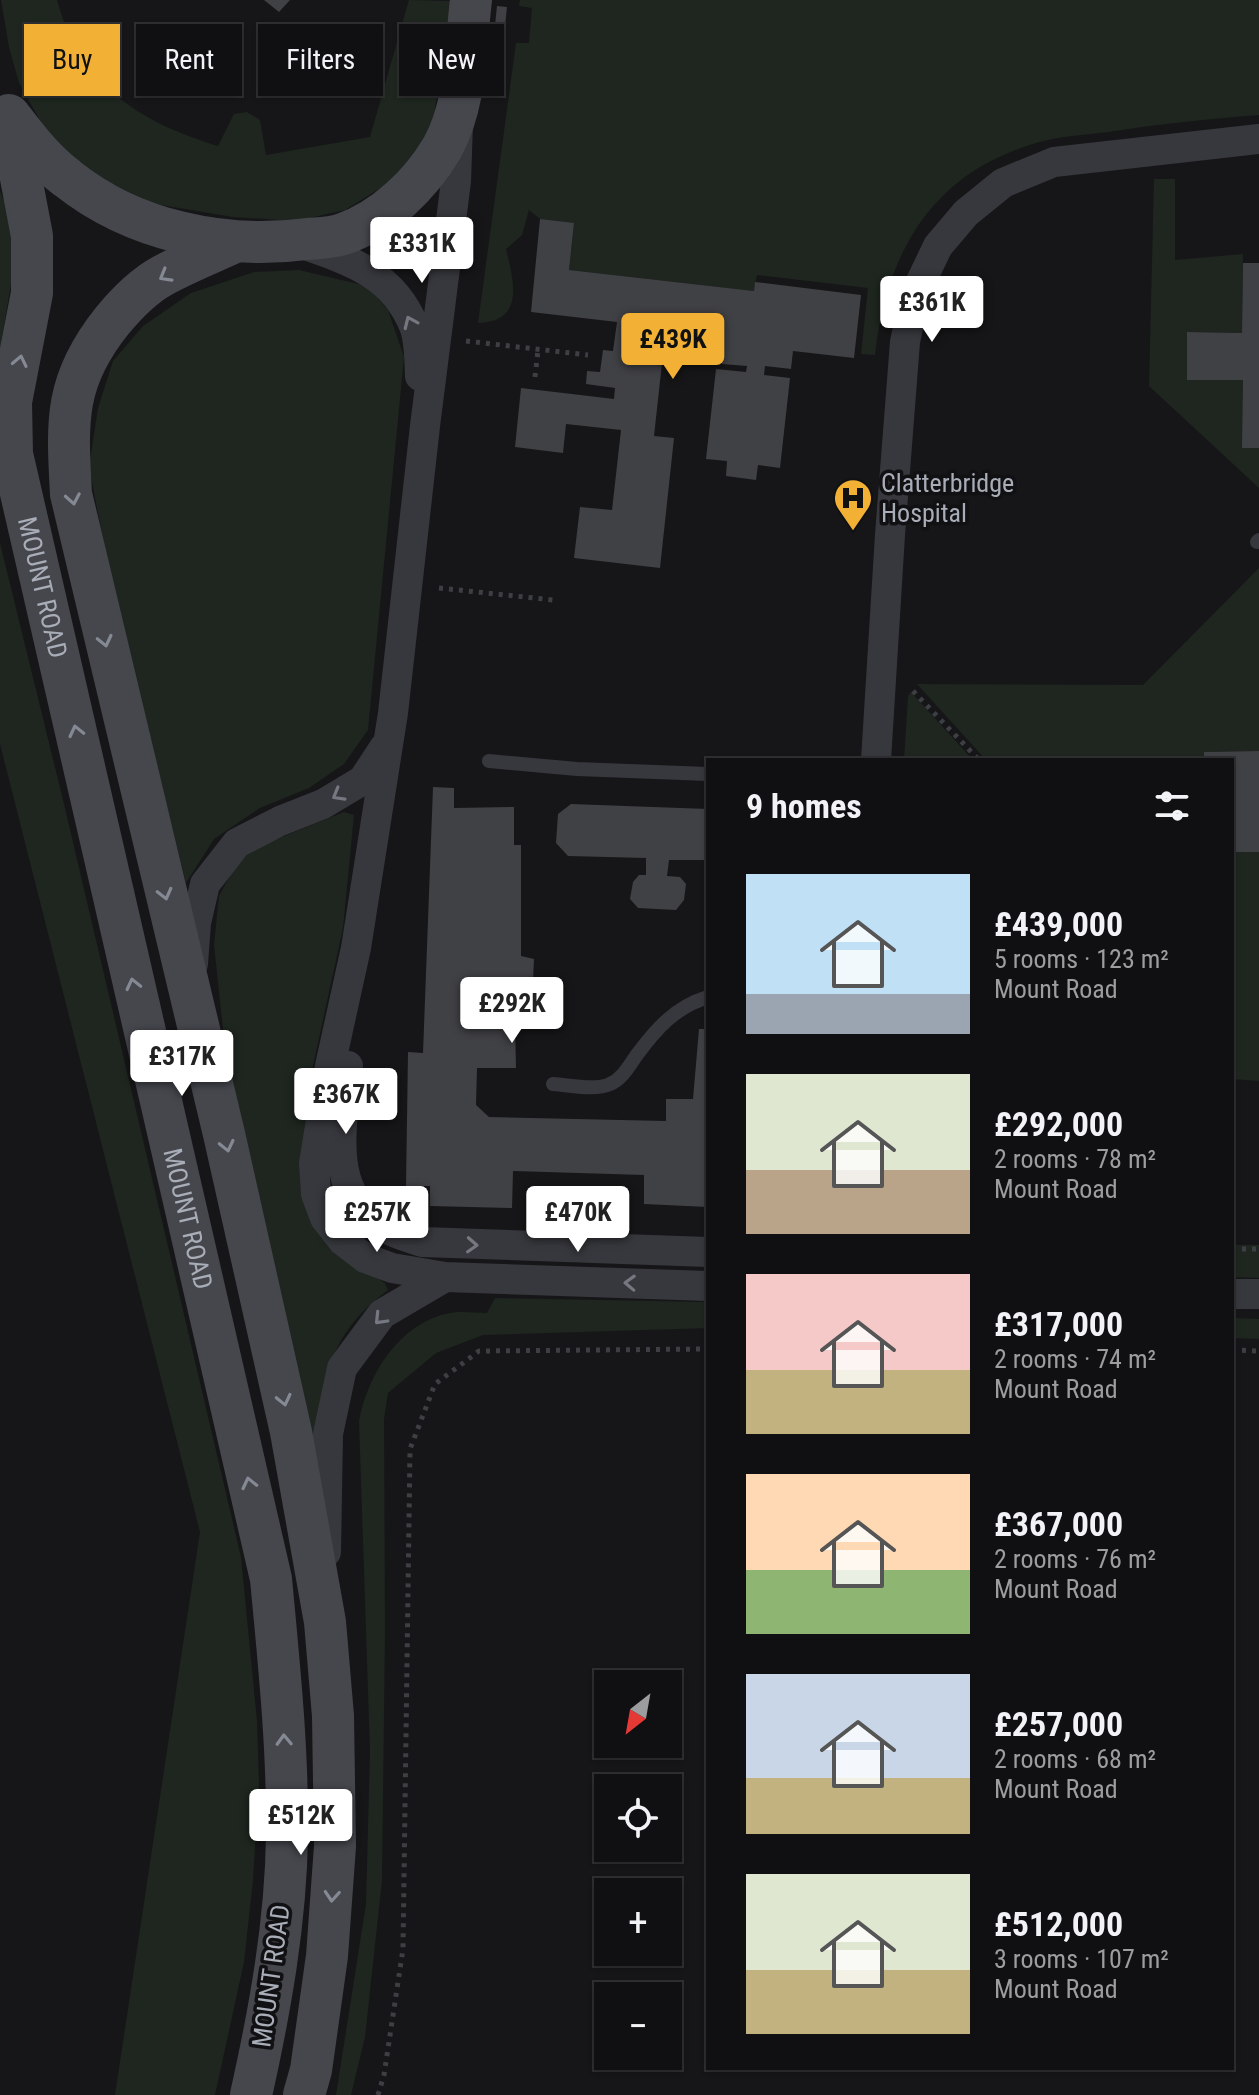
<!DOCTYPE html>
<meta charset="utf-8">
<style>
body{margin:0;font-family:"Roboto Condensed",sans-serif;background:#1e1e20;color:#f1f3f6;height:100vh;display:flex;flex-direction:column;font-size:30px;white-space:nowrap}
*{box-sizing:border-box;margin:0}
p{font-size:26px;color:#9c9d9f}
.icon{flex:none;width:44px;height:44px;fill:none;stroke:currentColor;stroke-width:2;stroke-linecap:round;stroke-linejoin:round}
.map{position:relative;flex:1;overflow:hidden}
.sheet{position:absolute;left:706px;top:758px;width:528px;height:1312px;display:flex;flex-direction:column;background:#101012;border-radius:0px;box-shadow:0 2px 6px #0004,0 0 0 2px #303032}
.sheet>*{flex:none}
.top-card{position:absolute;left:24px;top:24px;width:562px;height:72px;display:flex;gap:16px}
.needle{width:52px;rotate:211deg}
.buttons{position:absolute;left:594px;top:1670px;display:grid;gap:16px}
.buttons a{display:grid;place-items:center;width:88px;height:88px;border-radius:0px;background:#101012;box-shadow:0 2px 6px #0004,0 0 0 2px #303032;font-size:40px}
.price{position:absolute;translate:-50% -68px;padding:0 18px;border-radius:8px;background:#fff;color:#222;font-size:26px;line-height:52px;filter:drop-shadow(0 2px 4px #0008)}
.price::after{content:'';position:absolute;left:50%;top:48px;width:24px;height:18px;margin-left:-12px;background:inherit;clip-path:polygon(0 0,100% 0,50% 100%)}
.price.selected{background:#f2b134;color:#111}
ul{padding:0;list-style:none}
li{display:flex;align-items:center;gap:24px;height:200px;padding:0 40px}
li span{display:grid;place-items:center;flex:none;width:224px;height:160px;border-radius:0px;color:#555}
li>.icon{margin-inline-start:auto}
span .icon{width:96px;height:96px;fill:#fffc;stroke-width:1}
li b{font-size:34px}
h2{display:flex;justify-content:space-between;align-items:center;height:96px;padding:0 40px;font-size:34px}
.pill{padding:0 28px;border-radius:0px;background:#101012;box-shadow:0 2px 6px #0004,0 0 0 2px #303032;font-size:28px;line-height:72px}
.pill.selected{background:#f2b134;color:#111}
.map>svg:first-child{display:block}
.green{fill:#1e261f}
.building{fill:#404145}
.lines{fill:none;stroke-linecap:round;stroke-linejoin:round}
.path{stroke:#3d3f44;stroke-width:5;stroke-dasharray:4 6;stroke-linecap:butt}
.lane{stroke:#37383d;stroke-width:14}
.street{stroke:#37383d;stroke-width:30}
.secondary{stroke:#45474d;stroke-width:42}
.oneway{stroke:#858993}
.oneway2{stroke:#757881}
.labels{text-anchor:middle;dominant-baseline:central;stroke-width:7;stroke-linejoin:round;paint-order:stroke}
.poi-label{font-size:26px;fill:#a8adb8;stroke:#111113;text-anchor:start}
.street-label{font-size:26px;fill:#a8adb8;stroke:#111113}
</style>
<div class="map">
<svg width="1259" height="2095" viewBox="0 0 1259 2095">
<rect width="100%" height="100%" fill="#161618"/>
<path class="green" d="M1,0H57C80,84 139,122 218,146L234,114L247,112L260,120L266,155L370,137L409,0L451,1L434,116L416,155L384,186L345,210L296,221L233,217L155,204L105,181L68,153L42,124L19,83L9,47Z
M520,0H1259V115C1209,119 1158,124 1108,132C1085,135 1059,136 1036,143C932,173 886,253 875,355L861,354L868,288L757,275L754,291L569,270L574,224L540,219L529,210L522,235L506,249C514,281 525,322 478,323L516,43H529L532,8L519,6Z
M1154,179H1175V260L1243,254L1242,333L1187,332V379L1243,380V448H1259V488L1149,386Z
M0,191L13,224L11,284L0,349Z
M299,270L367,286L388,310L404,357L368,730L344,764L309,788L260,808L214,839L186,883L113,590L89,467L98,408L113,361L143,326L191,293L254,272Z
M0,543L64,804L241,1557L257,1721L259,1785L253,1880L244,1962L215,2095H115L200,1532L0,744Z
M1259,568V751L1205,752L1204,760H986L917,684L1143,685Z
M911,692L973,760H904L908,696Z
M344,812L354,815L343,928L311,1075L304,1139L361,1267L385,1283L388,1290C327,1335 323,1381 314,1451L226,1057L214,945L219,896L232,872L252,849Z
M1232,852H1259V1081L1232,1079Z
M1232,1245H1259V1278L1232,1277Z
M495,1298L708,1302V1328L483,1335L436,1353L388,1393L384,1419L385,1631L382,1880L365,2037L351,2095H336L366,1904L370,1751L359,1421C368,1374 399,1323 450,1313C461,1311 475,1313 487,1313Z
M1232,1318L1259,1319V1339L1232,1338Z"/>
<path class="building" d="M264,0H290L279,12Z
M497,6L507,7L504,36L494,35Z
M540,219L574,223L569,270L754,291L755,282L861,295L854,358L793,351L791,369L765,366L764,375L790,378L780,468L758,465L756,480L726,476L727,461L706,459L716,369L746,372L747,366L722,364L723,352L664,345L654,436L674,438L660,568L574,558L580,507L612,510L621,430L566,424L563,453L515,447L521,388L614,399L615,388L586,384L587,371L600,372L603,350L613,351L617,322L531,312Z
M1243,263H1259V448H1242L1243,380H1187V332L1242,333Z
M1259,751V852H1232V760H1204V752Z
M433,787L454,788V808L514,807V845H521V956L534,959L531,1025H515L516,1068H477L476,1105L489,1117L666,1121V1099H693L699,1029H708V1207L644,1204V1175L513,1171L512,1208L430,1206V1186H406L408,1052L423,1053Z
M571,804L708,809V860H669L667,876L680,877L686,884L684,900L676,910L638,908L630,899L633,882L639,875H646V858L568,856L556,843L558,814Z"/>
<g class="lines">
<path class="path" d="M466,341L588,355
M535,377L538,350
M439,588L553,600
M913,691L979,760
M1232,1249H1259
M1232,1350L1259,1351
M378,2095L384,2075L403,1949L410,1449L435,1384L479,1351L708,1349"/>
<path class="lane" d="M1257,542L1259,540
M489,761L577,769L708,774
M553,1084C570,1085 595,1091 610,1084C622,1079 629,1066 636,1056C656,1029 675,1007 708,997"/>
<path class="street" d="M458,124L456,181L425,426L393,713L356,948L330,1066L314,1163L316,1194L325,1218L343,1241L365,1258L392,1268L445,1277L708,1286
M302,244C351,261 393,274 414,326C420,341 419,361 420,376
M876,760L890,535L905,342L915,294L938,246L966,213L1003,183L1054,162L1259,139
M193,964L196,923L205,884L237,843L280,821L323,804L363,780L384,748
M348,1066C343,1125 324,1194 387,1229C398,1235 411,1238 422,1242L708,1252
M1232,1294H1259
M326,1552L328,1434L342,1368L382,1314L445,1277"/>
<g class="secondary">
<path id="s1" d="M9,115L32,236V293L11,402L12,454L271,1579C279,1664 288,1750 287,1835C286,1922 270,2010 251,2095"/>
<path d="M10,116C27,138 44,161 67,178C133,231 224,250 307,239C319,238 332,238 343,234C384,220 421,184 442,148C467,104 465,48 471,0"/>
<path d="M235,242C211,253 186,263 162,276C144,286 126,304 112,321C64,381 67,421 71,494L224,1134L291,1432L325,1622L333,1716L335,1846L327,1956L311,2070L304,2095"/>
</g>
</g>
<defs><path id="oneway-chevron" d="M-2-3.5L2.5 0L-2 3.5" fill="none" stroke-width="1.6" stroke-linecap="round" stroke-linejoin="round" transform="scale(2)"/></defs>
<g class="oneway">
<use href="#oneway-chevron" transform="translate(165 276) rotate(150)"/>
<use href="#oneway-chevron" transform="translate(20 361) rotate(-78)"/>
<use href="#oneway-chevron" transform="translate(73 499) rotate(80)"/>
<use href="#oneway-chevron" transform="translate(105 641) rotate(77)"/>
<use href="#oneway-chevron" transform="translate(76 731) rotate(-103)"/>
<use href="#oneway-chevron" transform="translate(165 894) rotate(76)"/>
<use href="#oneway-chevron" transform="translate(133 984) rotate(-103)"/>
<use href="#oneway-chevron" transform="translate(227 1146) rotate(77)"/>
<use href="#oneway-chevron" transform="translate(284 1400) rotate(77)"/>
<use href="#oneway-chevron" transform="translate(249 1483) rotate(-103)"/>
<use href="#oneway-chevron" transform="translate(284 1740) rotate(-92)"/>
<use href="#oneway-chevron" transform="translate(332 1896) rotate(94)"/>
</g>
<g class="oneway2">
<use href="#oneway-chevron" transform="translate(410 322) rotate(-114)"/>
<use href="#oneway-chevron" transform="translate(338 795) rotate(150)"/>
<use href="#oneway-chevron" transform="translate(472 1245) rotate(3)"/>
<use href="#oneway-chevron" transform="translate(630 1283) rotate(-178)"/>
<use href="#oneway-chevron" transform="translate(380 1319) rotate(134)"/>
</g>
<defs>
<symbol id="hospital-pin" viewBox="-11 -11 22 30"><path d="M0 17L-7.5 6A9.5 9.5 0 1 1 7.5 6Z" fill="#f2b134" stroke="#111113"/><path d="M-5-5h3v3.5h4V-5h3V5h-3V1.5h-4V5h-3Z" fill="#111"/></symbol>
</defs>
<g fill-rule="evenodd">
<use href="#hospital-pin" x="831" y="476" width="44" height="60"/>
</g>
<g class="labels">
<g class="poi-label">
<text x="881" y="483">Clatterbridge<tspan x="881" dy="30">Hospital</tspan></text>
</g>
<g class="street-label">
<text stroke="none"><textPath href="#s1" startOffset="480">MOUNT ROAD</textPath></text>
<text stroke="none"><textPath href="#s1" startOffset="1128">MOUNT ROAD</textPath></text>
<text transform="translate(271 1976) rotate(-82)">MOUNT ROAD</text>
</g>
</g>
</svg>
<div class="buttons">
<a><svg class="needle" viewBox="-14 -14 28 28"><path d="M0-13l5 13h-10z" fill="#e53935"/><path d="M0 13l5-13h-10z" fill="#9c9d9f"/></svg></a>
<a><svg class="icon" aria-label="locate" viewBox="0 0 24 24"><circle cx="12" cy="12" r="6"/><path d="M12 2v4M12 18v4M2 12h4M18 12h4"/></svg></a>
<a>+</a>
<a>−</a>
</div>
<b class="price" style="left:422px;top:285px">£331K</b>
<b class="price" style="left:932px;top:344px">£361K</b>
<b class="price selected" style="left:673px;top:381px">£439K</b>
<b class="price" style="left:512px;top:1045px">£292K</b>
<b class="price" style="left:182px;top:1098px">£317K</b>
<b class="price" style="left:346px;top:1136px">£367K</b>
<b class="price" style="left:377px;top:1254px">£257K</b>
<b class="price" style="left:578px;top:1254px">£470K</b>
<b class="price" style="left:301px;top:1857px">£512K</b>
<div class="top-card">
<a class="pill selected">Buy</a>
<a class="pill">Rent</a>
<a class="pill">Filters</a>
<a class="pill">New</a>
</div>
<section class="sheet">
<h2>9 homes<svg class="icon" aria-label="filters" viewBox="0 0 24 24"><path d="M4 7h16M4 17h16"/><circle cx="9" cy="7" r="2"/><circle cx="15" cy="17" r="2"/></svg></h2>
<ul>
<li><span style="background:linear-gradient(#bfe0f5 75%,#9aa5b1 0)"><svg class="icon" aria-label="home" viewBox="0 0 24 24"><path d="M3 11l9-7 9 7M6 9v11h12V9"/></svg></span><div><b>£439,000</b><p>5 rooms · 123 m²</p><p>Mount Road</p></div></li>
<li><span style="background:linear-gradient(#dfe7d0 60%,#b9a48a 0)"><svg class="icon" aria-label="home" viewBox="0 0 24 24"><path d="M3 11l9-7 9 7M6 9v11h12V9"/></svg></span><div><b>£292,000</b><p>2 rooms · 78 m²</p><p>Mount Road</p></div></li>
<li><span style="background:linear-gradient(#f6c9c9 60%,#c2b280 0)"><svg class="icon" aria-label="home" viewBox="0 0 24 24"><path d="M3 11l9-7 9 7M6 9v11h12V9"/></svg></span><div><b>£317,000</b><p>2 rooms · 74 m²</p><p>Mount Road</p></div></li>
<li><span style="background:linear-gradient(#ffd9b3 60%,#8fb573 0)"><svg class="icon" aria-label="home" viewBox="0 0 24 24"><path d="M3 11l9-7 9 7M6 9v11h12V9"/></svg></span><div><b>£367,000</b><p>2 rooms · 76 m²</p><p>Mount Road</p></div></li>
<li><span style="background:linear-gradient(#c9d6e8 65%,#c2b280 0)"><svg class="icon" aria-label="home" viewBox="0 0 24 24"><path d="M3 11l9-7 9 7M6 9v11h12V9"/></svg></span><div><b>£257,000</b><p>2 rooms · 68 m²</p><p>Mount Road</p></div></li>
<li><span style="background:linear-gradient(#dfe7d0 60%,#c2b280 0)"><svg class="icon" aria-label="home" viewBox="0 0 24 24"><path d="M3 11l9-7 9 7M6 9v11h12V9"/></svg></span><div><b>£512,000</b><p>3 rooms · 107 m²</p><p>Mount Road</p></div></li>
</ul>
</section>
</div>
